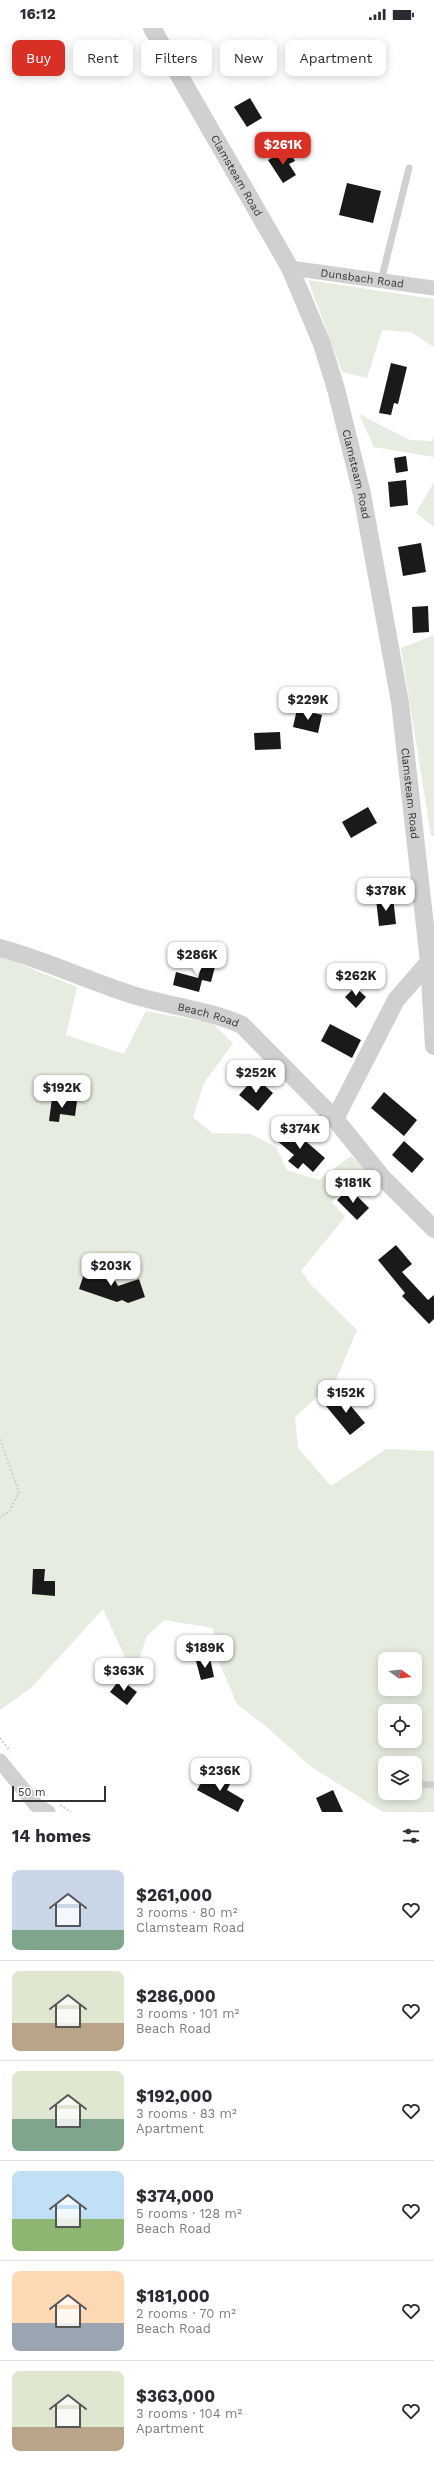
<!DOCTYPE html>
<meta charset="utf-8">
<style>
body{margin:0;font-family:"Work Sans",sans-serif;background:#f2f2f3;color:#2b2b33;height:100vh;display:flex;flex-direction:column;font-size:15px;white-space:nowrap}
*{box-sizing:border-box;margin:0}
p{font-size:13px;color:#7c7c81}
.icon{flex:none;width:22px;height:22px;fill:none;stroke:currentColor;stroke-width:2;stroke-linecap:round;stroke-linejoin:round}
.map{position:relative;height:1784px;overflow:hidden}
.side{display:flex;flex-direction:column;background:#fff;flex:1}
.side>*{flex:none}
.guide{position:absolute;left:12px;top:12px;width:410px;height:36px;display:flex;gap:8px}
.needle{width:26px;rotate:104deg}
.controls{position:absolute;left:378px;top:1624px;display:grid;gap:8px}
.controls a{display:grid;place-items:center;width:44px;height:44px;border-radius:8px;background:#fff;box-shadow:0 2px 10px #0003;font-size:20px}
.scale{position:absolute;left:12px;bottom:10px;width:94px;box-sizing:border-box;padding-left:4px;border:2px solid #333;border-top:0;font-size:11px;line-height:14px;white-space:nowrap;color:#333;-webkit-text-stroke:3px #fff;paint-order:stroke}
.price{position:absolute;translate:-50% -34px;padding:0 9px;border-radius:8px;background:#fff;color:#222;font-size:13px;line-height:26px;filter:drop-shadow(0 1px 2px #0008)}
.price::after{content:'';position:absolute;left:50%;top:24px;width:12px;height:9px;margin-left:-6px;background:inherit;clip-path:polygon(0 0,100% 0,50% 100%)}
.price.current{background:#d93025;color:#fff}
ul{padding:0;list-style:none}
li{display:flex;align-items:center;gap:12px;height:100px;padding:0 12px}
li+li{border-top:1px solid #e1e1e2}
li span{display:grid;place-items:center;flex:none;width:112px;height:80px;border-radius:8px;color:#555}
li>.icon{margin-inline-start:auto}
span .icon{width:48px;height:48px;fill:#fffc;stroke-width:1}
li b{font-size:17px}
h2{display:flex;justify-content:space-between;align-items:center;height:48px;padding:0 12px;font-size:17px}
.tag{padding:0 14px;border-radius:8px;background:#fff;box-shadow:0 2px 10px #0003;font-size:14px;line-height:36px}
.tag.current{background:#d93025;color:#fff}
.status{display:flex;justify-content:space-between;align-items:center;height:28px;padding:0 20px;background:#fff;direction:ltr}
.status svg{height:11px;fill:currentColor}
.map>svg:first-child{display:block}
.green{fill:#e6ecdf;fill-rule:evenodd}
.building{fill:#1a1a1a}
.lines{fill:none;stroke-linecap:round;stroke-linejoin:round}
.path{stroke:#cdcdcd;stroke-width:2;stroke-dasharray:2 2;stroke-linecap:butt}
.service{stroke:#d0d0d0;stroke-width:7}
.minor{stroke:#d0d0d0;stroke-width:15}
.tertiary{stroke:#d0d0d0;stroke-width:18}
.labels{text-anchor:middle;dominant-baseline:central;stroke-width:4;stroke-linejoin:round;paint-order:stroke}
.street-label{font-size:11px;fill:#333;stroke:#fff}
</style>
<div class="status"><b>16:12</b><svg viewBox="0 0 49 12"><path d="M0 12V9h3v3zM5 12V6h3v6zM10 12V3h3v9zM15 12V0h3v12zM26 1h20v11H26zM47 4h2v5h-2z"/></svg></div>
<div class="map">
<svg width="434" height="1784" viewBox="0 0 434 1784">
<rect width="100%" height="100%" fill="#fff"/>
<path class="green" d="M308,252L434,271V319L411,304L382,302L367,350L342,344Z
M359,386L410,412L432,413L434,407V429L374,419Z
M433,456H434V499L416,485Z
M434,607V808H431L401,620Z
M0,928L77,959L66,1007L124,1026L146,983L212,995L233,1015L204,1055L193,1089L212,1105L250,1106L276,1119L287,1142L319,1152L351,1128L366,1141L332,1174L345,1189L301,1243L312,1258L357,1302L336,1352L295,1389L298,1420L331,1458L386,1421L434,1423V1784H383L310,1738L268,1700L237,1676L218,1632L213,1600L164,1592L147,1608L136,1640L135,1651L103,1581L31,1660L0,1682ZM385,1631H415V1661H385ZM385,1683H415V1713H385ZM385,1735H415V1765H385Z"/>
<path class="building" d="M250,70L262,90L247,99L234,79Z
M288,121L295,133L289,136L296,147L283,155L268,132Z
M347,155L381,163L373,195L339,187Z
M391,335L407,339L398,376L394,375L391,387L379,385Z
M406,428L408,443L396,445L394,430Z
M406,452L408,477L390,479L388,454Z
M421,515L426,544L403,548L398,519Z
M428,578L429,604L413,605L412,579Z
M297,681L322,687L318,705L293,699Z
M280,704L281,721L255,722L254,705Z
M368,779L377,795L351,810L342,794Z
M393,869L396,896L379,898L376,871Z
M205,927L217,931L211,954L202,952L199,964L173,957L176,944L198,950Z
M355,959L366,969L356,980L345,969Z
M330,996L361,1012L352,1030L321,1013Z
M255,1049L273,1065L258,1083L239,1067Z
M384,1064L417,1092L404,1108L371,1080Z
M52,1070L77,1073L75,1088L60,1086L59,1094L49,1093Z
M287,1097L325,1130L313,1144L303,1135L298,1141L288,1133L294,1127L275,1111Z
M404,1113L424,1131L412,1145L392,1127Z
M349,1160L369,1180L357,1192L337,1172Z
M396,1217L412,1236L402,1244L428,1272L434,1267V1291L429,1296L402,1268L405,1265L378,1232Z
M100,1239L110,1243L118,1258L139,1251L145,1269L128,1275L122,1272L117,1274L79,1261L86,1240L98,1244Z
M341,1366L365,1395L350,1407L326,1378Z
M33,1541H45L44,1553H55V1568L32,1566Z
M210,1630L214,1649L201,1652L196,1633Z
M120,1651L137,1664L127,1677L110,1664Z
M207,1744L230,1756L227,1762L244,1772L238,1784L197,1762Z
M333,1762L343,1784H322L316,1770Z"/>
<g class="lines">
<path class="path" d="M0,1411L19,1464L9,1484L0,1489
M0,1710L10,1723
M60,1777L71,1784"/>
<path class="service" d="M381,253L409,140
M415,1756L434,1757"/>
<g class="minor">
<path id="s1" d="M290,240L434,260"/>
<path d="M0,1733L36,1777L48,1784"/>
</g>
<g class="tertiary">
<path id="s2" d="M152,0L290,240L322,316L336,361L362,466L400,674L429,934L396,972L335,1091"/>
<path id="s3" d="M0,920C45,932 88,953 133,967C169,978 208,982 242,997L335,1091L381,1148L434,1201"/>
<path d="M429,934L434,1018"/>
</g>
</g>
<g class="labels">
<g class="street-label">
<text stroke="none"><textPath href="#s2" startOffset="170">Clamsteam Road</textPath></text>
<text stroke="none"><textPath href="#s1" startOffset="73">Dunsbach Road</textPath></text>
<text stroke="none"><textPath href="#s2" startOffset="494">Clamsteam Road</textPath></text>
<text stroke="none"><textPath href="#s2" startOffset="818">Clamsteam Road</textPath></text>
<text stroke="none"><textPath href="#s3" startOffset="219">Beach Road</textPath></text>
</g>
</g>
</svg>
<div class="controls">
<a><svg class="needle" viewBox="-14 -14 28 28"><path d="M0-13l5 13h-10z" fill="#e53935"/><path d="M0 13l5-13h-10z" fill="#7c7c81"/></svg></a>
<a><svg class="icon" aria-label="locate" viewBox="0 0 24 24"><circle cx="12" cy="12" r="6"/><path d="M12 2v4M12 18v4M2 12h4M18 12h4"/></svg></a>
<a><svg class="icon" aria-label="layers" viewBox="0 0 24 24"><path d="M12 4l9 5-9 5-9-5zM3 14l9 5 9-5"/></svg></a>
</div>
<div class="scale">50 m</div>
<b class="price current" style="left:283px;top:138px">$261K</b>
<b class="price" style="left:308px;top:693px">$229K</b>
<b class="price" style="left:386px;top:884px">$378K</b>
<b class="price" style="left:197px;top:948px">$286K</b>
<b class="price" style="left:356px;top:969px">$262K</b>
<b class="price" style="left:256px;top:1066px">$252K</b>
<b class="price" style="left:62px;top:1081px">$192K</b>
<b class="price" style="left:300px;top:1122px">$374K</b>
<b class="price" style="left:353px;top:1176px">$181K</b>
<b class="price" style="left:111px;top:1259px">$203K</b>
<b class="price" style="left:346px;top:1386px">$152K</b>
<b class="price" style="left:205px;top:1641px">$189K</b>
<b class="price" style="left:124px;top:1664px">$363K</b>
<b class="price" style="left:220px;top:1764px">$236K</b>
<div class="guide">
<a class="tag current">Buy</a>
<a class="tag">Rent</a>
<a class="tag">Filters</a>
<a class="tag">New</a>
<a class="tag">Apartment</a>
</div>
</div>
<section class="side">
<h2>14 homes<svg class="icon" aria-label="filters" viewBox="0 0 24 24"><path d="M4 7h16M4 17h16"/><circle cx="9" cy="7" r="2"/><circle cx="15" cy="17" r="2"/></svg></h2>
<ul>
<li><span style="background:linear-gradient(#c9d6e8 75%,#7fa58c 0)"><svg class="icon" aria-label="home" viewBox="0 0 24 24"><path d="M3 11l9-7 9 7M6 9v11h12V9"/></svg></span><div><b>$261,000</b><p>3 rooms · 80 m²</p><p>Clamsteam Road</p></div><svg class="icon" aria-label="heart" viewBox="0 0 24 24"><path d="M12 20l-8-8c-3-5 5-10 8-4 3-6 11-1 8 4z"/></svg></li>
<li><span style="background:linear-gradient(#dfe7d0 65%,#b9a48a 0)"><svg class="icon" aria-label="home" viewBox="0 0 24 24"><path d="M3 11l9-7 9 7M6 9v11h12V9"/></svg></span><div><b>$286,000</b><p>3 rooms · 101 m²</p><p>Beach Road</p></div><svg class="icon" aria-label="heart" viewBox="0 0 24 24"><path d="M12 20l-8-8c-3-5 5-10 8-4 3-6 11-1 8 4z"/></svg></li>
<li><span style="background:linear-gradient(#dfe7d0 60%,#7fa58c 0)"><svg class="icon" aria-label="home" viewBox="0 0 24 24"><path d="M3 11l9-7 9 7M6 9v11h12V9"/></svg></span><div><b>$192,000</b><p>3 rooms · 83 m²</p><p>Apartment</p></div><svg class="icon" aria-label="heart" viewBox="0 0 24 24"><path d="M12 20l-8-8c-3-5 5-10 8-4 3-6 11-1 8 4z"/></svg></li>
<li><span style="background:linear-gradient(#bfe0f5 60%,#8fb573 0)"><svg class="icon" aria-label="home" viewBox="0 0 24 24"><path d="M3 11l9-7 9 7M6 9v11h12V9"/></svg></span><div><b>$374,000</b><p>5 rooms · 128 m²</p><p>Beach Road</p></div><svg class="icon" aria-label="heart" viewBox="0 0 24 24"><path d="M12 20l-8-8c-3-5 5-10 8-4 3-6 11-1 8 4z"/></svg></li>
<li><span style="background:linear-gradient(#ffd9b3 65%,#9aa5b1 0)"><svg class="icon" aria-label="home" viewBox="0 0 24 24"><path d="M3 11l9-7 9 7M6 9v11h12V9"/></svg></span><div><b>$181,000</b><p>2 rooms · 70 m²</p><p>Beach Road</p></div><svg class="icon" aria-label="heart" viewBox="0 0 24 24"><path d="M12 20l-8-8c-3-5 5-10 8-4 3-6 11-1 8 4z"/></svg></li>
<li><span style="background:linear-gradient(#dfe7d0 70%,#b9a48a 0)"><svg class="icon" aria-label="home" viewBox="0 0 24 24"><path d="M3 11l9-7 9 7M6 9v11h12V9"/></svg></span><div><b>$363,000</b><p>3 rooms · 104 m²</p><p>Apartment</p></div><svg class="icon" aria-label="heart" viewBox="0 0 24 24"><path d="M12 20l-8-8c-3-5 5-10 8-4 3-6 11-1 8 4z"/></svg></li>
</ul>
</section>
